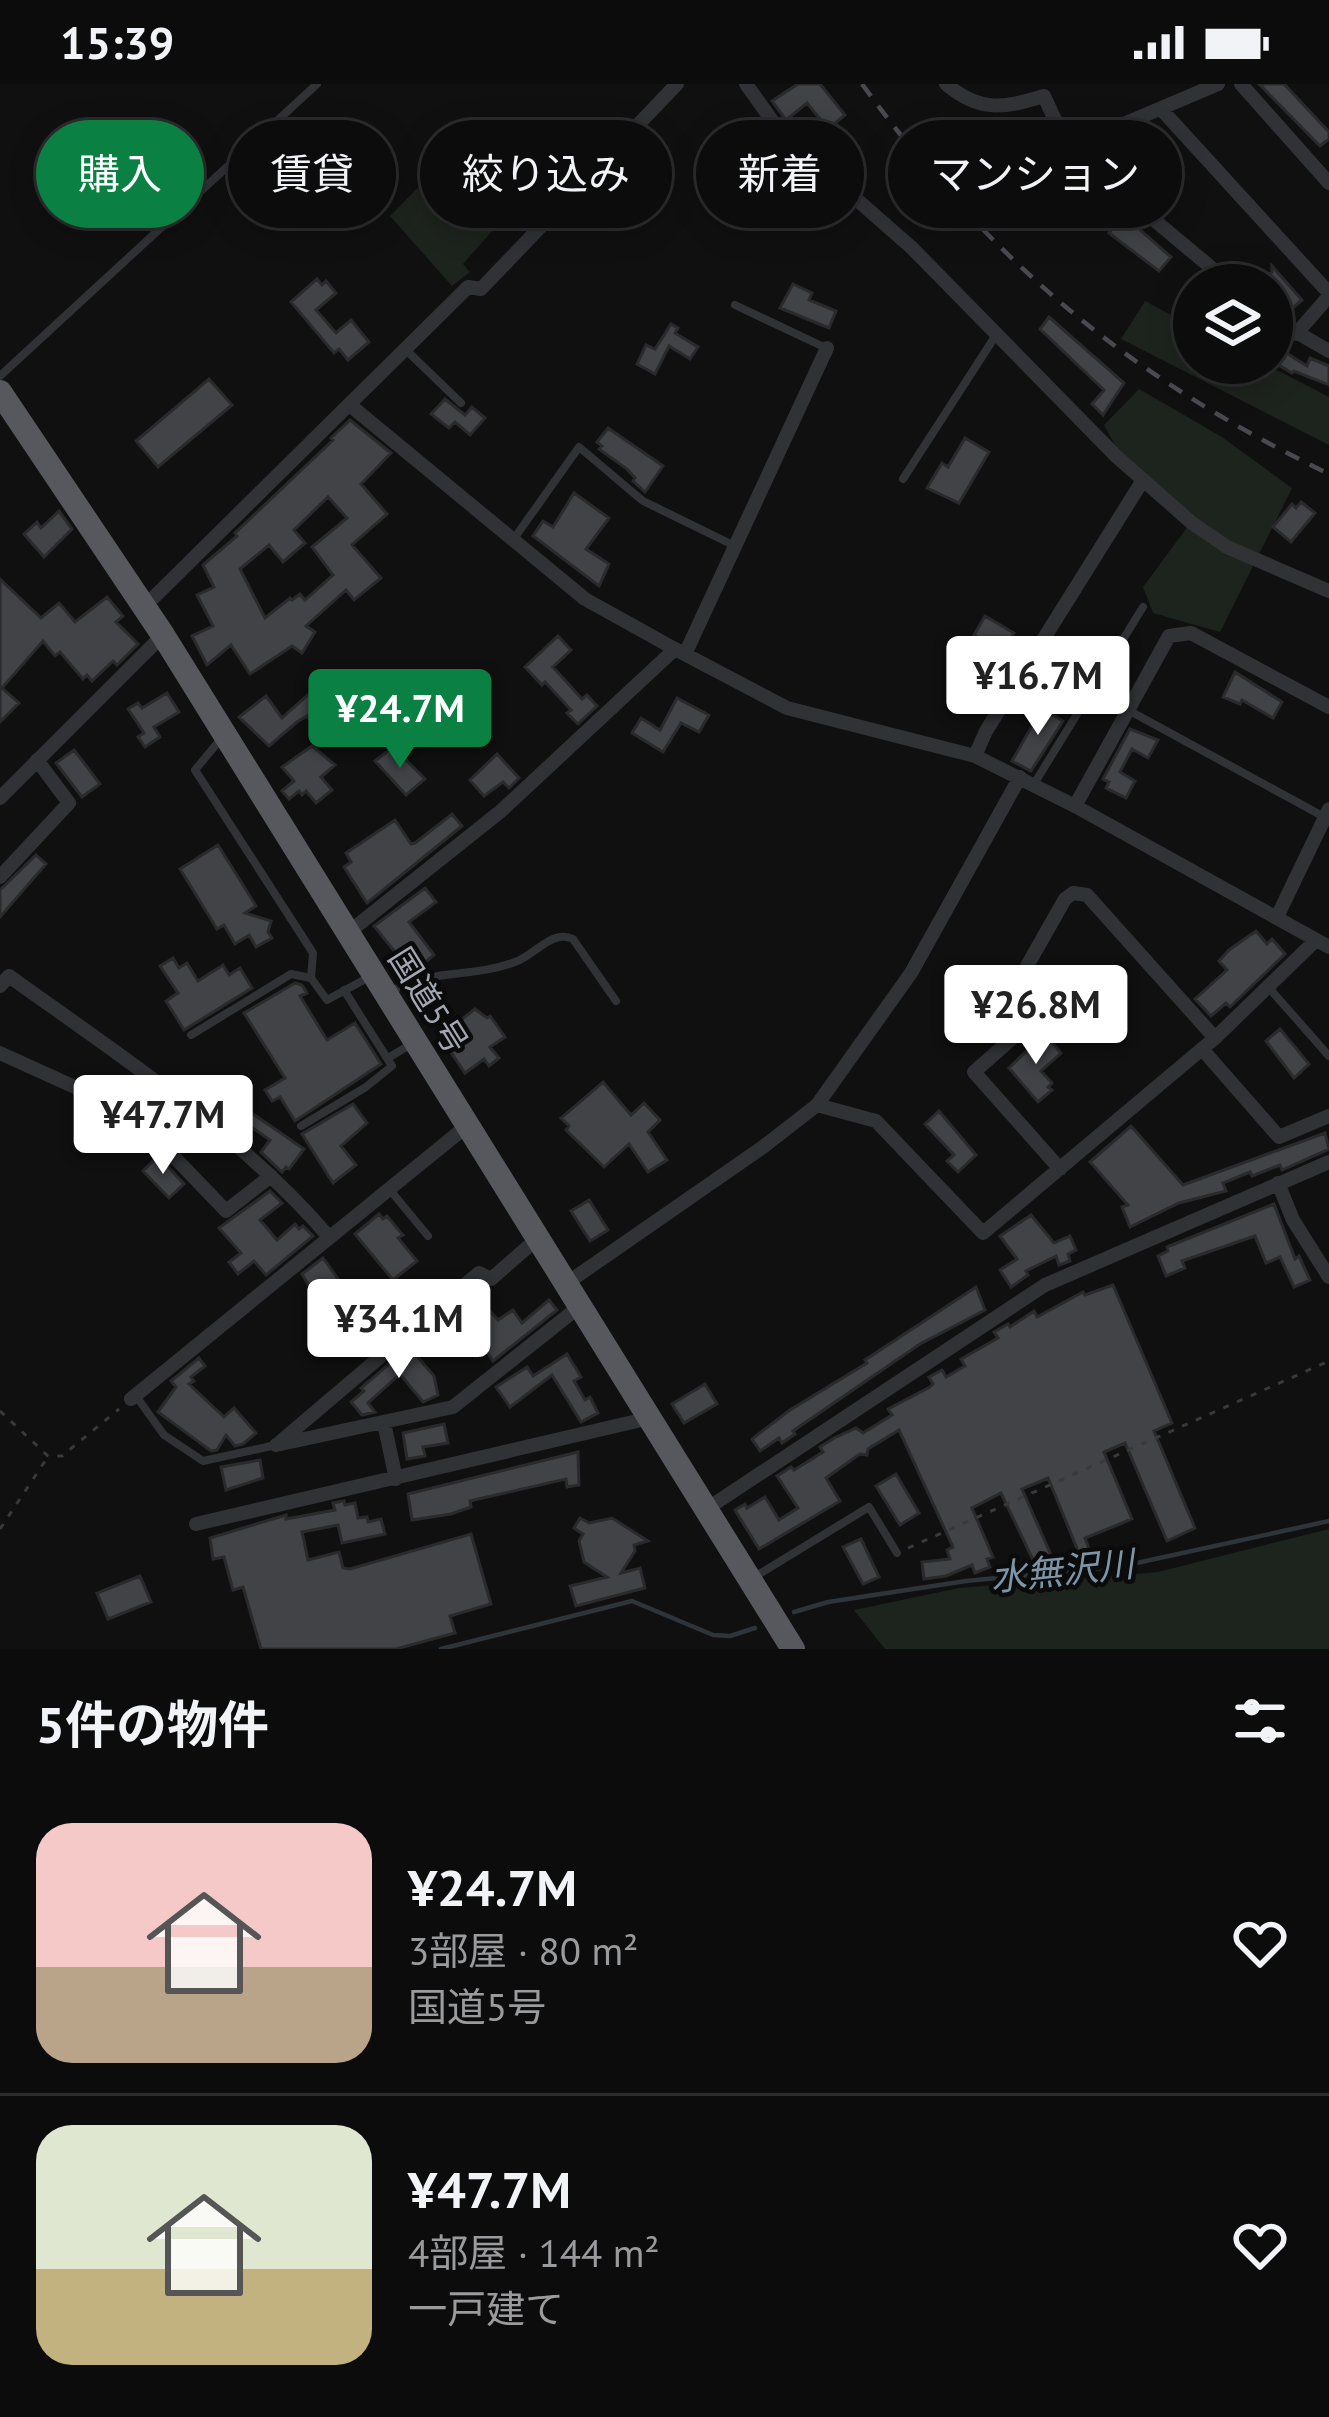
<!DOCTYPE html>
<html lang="ja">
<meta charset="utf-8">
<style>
body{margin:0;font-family:"PT Sans","Noto Sans JP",sans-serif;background:#1a1a1b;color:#f1f3f6;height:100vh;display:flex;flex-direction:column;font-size:45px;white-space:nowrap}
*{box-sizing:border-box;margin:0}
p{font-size:39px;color:#9a9b9d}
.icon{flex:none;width:66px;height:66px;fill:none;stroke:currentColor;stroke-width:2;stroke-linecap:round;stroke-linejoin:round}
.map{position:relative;height:1565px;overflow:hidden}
.sheet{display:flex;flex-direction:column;background:#0c0c0d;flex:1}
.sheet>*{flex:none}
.banner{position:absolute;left:36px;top:36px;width:1257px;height:108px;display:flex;gap:24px}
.buttons{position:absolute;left:1173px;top:180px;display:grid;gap:24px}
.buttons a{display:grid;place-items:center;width:120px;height:120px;border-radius:50%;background:#0c0c0d;box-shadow:0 6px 30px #0003,0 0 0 3px #2c2c2e;font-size:60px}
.price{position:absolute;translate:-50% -102px;padding:0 27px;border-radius:12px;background:#fff;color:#222;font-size:39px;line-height:78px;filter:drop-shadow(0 3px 6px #0008)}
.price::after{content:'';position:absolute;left:50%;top:72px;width:36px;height:27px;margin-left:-18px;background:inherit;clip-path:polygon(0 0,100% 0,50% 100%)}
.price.active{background:#0b8043;color:#fff}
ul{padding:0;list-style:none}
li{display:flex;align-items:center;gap:36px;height:300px;padding:0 36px}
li+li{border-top:3px solid #2c2c2e}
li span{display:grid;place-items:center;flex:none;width:336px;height:240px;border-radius:36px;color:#555}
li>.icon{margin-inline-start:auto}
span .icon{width:144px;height:144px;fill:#fffc;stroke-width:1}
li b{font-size:51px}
h2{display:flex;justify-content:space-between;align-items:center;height:144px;padding:0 36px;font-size:51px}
.tag{padding:0 42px;border-radius:54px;background:#0c0c0d;box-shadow:0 6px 30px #0003,0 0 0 3px #2c2c2e;font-size:42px;line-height:108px}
.tag.active{background:#0b8043;color:#fff}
.status{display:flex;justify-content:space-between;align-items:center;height:84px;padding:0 60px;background:#0c0c0d;direction:ltr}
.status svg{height:33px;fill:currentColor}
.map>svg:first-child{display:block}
.green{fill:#1d231d}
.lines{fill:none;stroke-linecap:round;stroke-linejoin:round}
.stream{stroke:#2d353a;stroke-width:4.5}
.building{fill:#424347;stroke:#2a2a2d;stroke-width:3;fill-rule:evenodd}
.path{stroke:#38393d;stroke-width:3;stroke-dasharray:6 9;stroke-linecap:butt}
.service{stroke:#313236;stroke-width:8}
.minor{stroke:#313236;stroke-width:14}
.trunk{stroke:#56585d;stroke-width:24}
.rail{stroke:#494a4f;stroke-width:4.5;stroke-dasharray:15 12;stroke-linecap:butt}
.labels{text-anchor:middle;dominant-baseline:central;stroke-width:9;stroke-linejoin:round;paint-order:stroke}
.street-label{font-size:33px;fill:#a3a7b1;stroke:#0b0b0c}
.water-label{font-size:36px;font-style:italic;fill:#7c95a9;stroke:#0b0b0c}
</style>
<div class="status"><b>15:39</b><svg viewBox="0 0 49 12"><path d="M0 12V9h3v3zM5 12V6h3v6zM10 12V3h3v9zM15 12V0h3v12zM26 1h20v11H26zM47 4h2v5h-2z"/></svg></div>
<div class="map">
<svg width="1329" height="1565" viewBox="0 0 1329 1565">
<rect width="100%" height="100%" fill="#101011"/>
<path class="green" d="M459,62L516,120L463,180L470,188L452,202L390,132Z
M1145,217L1194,243V279H1263L1329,313V361L1121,255Z
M1139,305L1222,353L1292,404L1220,548L1153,529L1143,503L1194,434L1116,363L1104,341Z
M1329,1445V1565H885L854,1526L959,1504L1158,1488Z"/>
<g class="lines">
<path class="stream" d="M794,1528L828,1518L966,1497L1123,1482L1329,1437
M441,1565L632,1517L713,1551L730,1552L755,1544"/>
</g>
<path class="building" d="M798,0H820L845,31L828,45L807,19L786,36L772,17Z
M1259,0H1284L1329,48V55L1320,62Z
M1105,115L1171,173L1159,187L1109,149L1114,143L1095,126Z
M1272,182L1302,216L1287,229L1272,211V201H1257L1272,188Z
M317,195L322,201L326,197L336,209L316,226L336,249L351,236L369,258L348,276L339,265L334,269L291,218Z
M793,200L812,209L809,216L836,227L829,244L780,224Z
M1049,233L1124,299L1103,331L1092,320L1104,306L1040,245Z
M671,240L678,244L675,249L698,263L690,275L669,262L655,290L637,280L646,261L655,265Z
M1277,263L1307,282L1310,274L1329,282V301L1294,287L1292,289L1272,277Z
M209,295L232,321L158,383L136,357Z
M445,315L465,331L472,323L485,334L470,351L455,338L449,344L431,330Z
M350,336L391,369L361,400L387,430L352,461L381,494L354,516L346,506L306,542L315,548L302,569L292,562L250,590L231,561L207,581L192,552L213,542L197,511L214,503L203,481L237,452L235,449L333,356L331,354ZM328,413L347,434L312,463L333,491L305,516L300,510L292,516L290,514L265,534L240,485L269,461L283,478L305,459L294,446Z
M608,344L663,382L645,408L633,397L635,394L627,385L599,365L602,362L597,358Z
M965,354L989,368L959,419L927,404L942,379L948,383Z
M574,409L609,434L586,465L609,480L599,502L533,452L543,437L553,443Z
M1301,418L1315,429L1291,458L1273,443L1292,420L1296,424Z
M59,427L72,445L44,473L24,450L37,438L41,444Z
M0,495L41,534L59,519L75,538L107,513L123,532L116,538L138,560L117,581L113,577L92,597L87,591L83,595L60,568L55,572L43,557L2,604L19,619L0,638Z
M985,532L1014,549L1003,568L974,551Z
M558,552L571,566L553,583L582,615L587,611L597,622L578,640L567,629L571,626L545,598L542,601L525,583Z
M1235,588L1282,618L1273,634L1242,616L1240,620L1223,613Z
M167,609L179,628L154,643L160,653L145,663L138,653L144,649L128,625L138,619L142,624Z
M310,609L324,625L311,637L307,632L297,638L269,662L239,633L266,612L282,634Z
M677,614L709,631L699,648L681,639L663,668L632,649L641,634L660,646Z
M1045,619L1056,626L1053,631L1063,637L1031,687L1012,677Z
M1130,645L1158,656L1148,674L1132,665L1120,688L1135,697L1126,714L1106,704L1109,698L1103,695Z
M312,662L335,681L321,693L332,706L316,719L306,707L302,711L299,707L289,715L282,707L294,697L282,683Z
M393,663L425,695L406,711L375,677Z
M74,666L100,700L82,713L56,679Z
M497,670L519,694L509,704L503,698L484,712L470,696Z
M452,730L462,742L367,819L344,783L351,778L346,769L395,736L411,760L415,759Z
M218,761L256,822L245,829L271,837L268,848L272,854L256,863L249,851L235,860L224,841L217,845L180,785Z
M36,771L46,780L0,833V806Z
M425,804L436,818L409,838L434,871L412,889L374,842Z
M1256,847L1267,860L1272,855L1285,870L1230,923L1226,919L1211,932L1195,915L1227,886L1219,877L1229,866Z
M173,874L179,884L187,879L198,897L223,881L229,891L240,884L252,904L184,946L166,917L178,909L160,882Z
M295,899L302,901L307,909L300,912L327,956L355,939L381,980L295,1037L280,1013L272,1017L265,1006L285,994L244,929Z
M475,925L487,934L490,932L505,953L490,963L499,974L489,982L484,975L465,989L440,952Z
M1280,945L1309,980L1294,994L1266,957Z
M1045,949L1061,969L1041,987L1052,999L1048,1003L1052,1006L1038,1018L1009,984Z
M603,998L631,1031L644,1019L660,1036L648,1048L667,1076L648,1088L629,1060L604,1083L566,1046L569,1042L561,1034Z
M237,1019L304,1065L289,1085L286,1083L282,1088L261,1068L270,1056L251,1043L244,1053L225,1037Z
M353,1020L367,1039L341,1062L356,1081L333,1099L302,1050Z
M939,1027L976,1071L958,1088L947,1077L954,1071L925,1040Z
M1131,1042L1183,1101L1325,1049L1329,1065L1282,1086L1280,1081L1252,1092L1250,1088L1223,1099L1226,1107L1179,1119L1130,1143L1122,1123L1128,1121L1090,1078Z
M158,1072L184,1100L169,1114L143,1087Z
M270,1107L282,1119L260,1136L277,1156L295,1140L299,1145L303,1142L313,1152L266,1191L254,1177L238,1190L229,1178L241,1169L219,1144Z
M589,1116L608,1146L590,1157L571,1127Z
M1274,1120L1295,1175L1299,1172L1310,1196L1294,1203L1280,1173L1266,1179L1255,1152L1182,1177L1185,1184L1166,1192L1158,1172L1168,1167L1167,1163Z
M379,1130L383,1135L387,1132L403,1151L398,1154L417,1177L393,1196L355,1150Z
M1031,1131L1054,1159L1070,1152L1076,1166L1068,1170L1070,1177L1059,1181L1056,1172L1026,1187L1028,1191L1011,1203L1000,1186L1017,1175L1000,1152Z
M323,1174L343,1202L319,1219L302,1190Z
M1113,1201L1172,1339L1154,1347L1195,1444L1167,1457L1125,1359L1104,1368L1132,1435L1085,1454L1093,1475L1083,1479L1048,1394L1022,1405L1051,1471L1034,1478L1001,1409L972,1424L993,1473L987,1475L990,1483L975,1489L972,1481L946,1492L924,1495L922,1478L950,1475L947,1466L953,1463L899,1346L868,1365L867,1371L860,1370L826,1394L840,1417L759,1465L735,1426L745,1420L747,1424L765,1413L779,1436L798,1424L777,1392L791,1383L794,1386L823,1368L820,1363L834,1354L856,1344L863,1349L892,1331L888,1325L930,1303L933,1300L929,1293L942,1286L946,1293L965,1282L961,1275L998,1254L994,1248L1008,1240L1010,1243L1034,1227L1037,1233L1083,1208L1085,1211Z
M976,1203L985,1226L920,1260L793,1347L795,1350L782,1359L779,1354L760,1367L752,1355L790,1326L867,1279L865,1276Z
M396,1205L408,1219L386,1238L391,1243L361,1267L346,1249Z
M476,1211L498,1236L513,1226L522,1239L549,1216L557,1226L493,1277L485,1265L475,1272L456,1247L442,1260L430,1247Z
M409,1263L434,1292L438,1311L423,1318L400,1290L368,1319L375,1328L362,1331L351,1318L364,1307L361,1304Z
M567,1270L581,1293L574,1297L585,1316L590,1313L598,1329L581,1338L552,1291L510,1323L496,1303L527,1283L533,1292Z
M199,1274L205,1282L191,1293L194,1297L189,1300L224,1333L234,1324L256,1349L243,1360L235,1362L226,1351L217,1366L211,1367L158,1328L176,1303L171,1297Z
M705,1300L717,1320L684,1339L672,1320Z
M444,1340L448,1359L423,1363L425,1372L407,1375L403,1349Z
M578,1368L579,1401L567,1403L566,1395L470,1417L471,1423L451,1430L412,1436L408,1410Z
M260,1376L263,1394L226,1406L221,1383Z
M896,1390L919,1429L900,1441L876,1402Z
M344,1417L345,1421L355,1419L358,1434L367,1433L368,1438L381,1435L385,1450L342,1459L338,1441L302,1448L308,1476L339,1468L343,1484L350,1485L471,1450L491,1520L450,1532L455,1549L396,1565H261L243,1503L233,1506L224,1473L213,1475L210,1454L286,1431V1435L335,1426L333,1419Z
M580,1434L589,1439L612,1434L648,1457L634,1461L635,1467L621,1489L640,1484L645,1504L576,1522L570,1502L607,1493L584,1478L579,1457L583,1450L574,1444Z
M861,1455L879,1493L863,1500L843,1463Z
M140,1492L151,1518L108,1535L97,1509Z"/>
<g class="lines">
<path class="path" d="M0,1327L48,1372H62L119,1325
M0,1445L47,1374
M908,1464L1329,1277"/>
<path class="service" d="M735,221L826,264
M406,266L461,319
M0,292L317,0
M903,395L996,251
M513,456L579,363L643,417L735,462
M1128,626L1328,735
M220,656L195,686L313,869L311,894
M1034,700L1143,523
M1269,904L1329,972
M388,909C434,883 468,895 515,878C535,871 552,845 573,855L616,917
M191,951L291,890L311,894L327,916L371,892
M388,974L413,959
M301,1042L366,1003L392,982L344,906
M390,1106L428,1152
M136,1312L164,1351L203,1377L276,1361
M756,1492L869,1423L897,1469"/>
<path class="minor" d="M746,0L781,49L912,164L1116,372L1192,439L1227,463L1329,507
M946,0C980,29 1004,24 1044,12L1061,49L1092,84L1232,201
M1241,0L1329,99
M1161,25L1329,209
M1072,62L1218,0
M1272,234L1329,267
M1296,250L1329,212
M351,322L585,515L675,565L787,624L975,672L1075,722L1329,863
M144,523L468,203L481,205L677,0
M686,568L827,264
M975,672L986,647L1143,396
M0,714L163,551
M1075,722L1169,552L1191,549L1329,623
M0,793L69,719L37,676
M1277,833L1329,725
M349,848L501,727L675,565
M0,902L9,892C120,972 240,1049 329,1153
M1202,965L1279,1053L1329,1032
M0,969L132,1029L226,1127L271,1092
M817,1021L876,1037L983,1149L1215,954L1315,857
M1060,1085L974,988L1033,936L1039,925L1027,882L1065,815L1073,809L1087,811L1215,954
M1278,1099L1293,1136L1329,1193
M567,1199L763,1063L817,1021L911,889L1020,693
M131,1315L468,1041
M384,1339L396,1395
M280,1358L479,1189L491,1195L538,1154
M276,1361L453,1323L580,1222
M705,1426L1045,1201L1329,1078
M196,1440L650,1334"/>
<path class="trunk" d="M0,308L163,551L793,1565"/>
<path class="rail" d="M862,0C993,180 1129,293 1329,390"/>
</g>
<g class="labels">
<g class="street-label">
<text transform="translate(429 916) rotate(58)">国道5号</text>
</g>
<g class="water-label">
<text transform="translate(1062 1486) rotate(-6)">水無沢川</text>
</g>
</g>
</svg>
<div class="buttons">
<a><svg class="icon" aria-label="layers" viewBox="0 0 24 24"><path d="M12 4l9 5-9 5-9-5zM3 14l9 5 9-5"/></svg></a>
</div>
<b class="price" style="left:1038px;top:654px">¥16.7M</b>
<b class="price active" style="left:400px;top:687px">¥24.7M</b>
<b class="price" style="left:1036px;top:983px">¥26.8M</b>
<b class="price" style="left:163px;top:1093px">¥47.7M</b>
<b class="price" style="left:399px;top:1297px">¥34.1M</b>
<div class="banner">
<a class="tag active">購入</a>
<a class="tag">賃貸</a>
<a class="tag">絞り込み</a>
<a class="tag">新着</a>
<a class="tag">マンション</a>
</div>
</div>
<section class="sheet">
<h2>5件の物件<svg class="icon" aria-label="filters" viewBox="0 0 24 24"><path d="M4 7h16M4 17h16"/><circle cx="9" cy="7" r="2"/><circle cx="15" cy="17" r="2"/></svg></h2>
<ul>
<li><span style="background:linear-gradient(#f6c9c9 60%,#b9a48a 0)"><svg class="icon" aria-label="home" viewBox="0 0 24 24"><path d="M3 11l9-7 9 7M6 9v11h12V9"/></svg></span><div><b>¥24.7M</b><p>3部屋 · 80 m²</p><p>国道5号</p></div><svg class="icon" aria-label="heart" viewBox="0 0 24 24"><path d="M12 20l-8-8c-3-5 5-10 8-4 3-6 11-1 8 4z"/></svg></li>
<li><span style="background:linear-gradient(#dfe7d0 60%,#c2b280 0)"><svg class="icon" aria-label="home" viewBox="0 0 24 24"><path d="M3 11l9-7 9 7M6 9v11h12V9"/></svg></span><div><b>¥47.7M</b><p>4部屋 · 144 m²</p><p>一戸建て</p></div><svg class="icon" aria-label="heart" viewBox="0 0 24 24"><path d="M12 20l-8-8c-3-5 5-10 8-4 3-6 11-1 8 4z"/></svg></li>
</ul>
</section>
